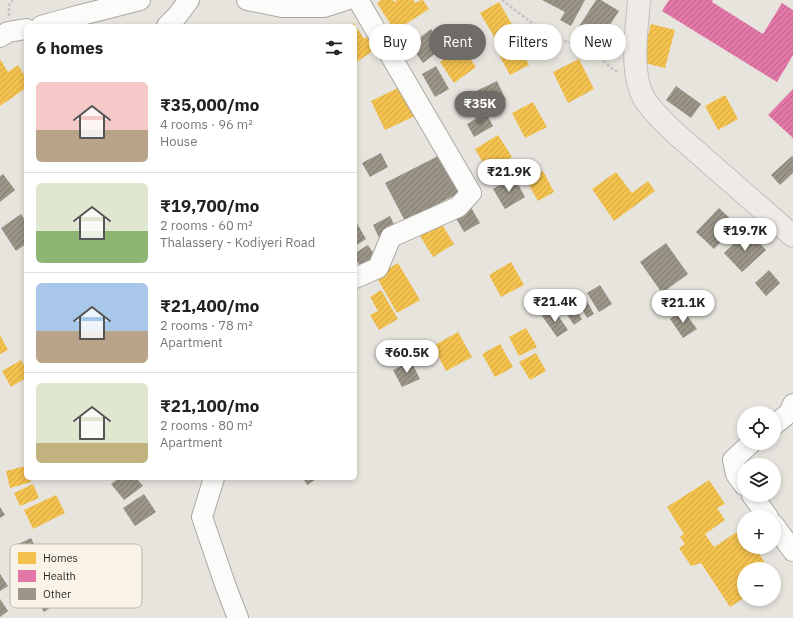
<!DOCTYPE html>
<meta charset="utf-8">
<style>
body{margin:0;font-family:"IBM Plex Sans",sans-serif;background:#f2f2f2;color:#222;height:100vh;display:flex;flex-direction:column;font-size:15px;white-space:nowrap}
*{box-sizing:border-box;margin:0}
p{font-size:13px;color:#767676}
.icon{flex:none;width:22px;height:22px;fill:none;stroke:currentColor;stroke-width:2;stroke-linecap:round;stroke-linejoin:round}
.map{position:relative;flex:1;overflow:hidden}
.details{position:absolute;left:24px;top:24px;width:333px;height:456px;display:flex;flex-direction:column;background:#fff;border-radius:6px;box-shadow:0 2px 6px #0003}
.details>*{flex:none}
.top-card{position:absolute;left:369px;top:24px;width:364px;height:36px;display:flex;gap:8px}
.buttons{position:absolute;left:737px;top:406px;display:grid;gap:8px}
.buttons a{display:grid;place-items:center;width:44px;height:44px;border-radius:50%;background:#fff;box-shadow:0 2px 6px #0003;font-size:20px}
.price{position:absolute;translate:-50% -34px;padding:0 9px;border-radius:14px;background:#fff;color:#222;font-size:13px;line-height:26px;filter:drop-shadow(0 1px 2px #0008)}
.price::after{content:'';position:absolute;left:50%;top:24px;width:12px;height:9px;margin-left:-6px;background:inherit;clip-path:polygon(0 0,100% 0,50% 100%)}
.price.active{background:#6f6c68;color:#fff}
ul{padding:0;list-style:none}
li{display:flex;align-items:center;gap:12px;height:100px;padding:0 12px}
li+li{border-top:1px solid #e0e0e0}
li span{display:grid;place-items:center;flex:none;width:112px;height:80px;border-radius:6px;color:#555}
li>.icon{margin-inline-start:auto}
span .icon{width:48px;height:48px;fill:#fffc;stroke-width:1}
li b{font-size:17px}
h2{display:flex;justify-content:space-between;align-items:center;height:48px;padding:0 12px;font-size:17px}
.tag{padding:0 14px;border-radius:18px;background:#fff;box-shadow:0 2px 6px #0003;font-size:14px;line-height:36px}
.tag.active{background:#6f6c68;color:#fff}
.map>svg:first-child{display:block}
.homes{fill:url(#homes-hatch)}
.health{fill:url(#health-hatch)}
.building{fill:url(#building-hatch)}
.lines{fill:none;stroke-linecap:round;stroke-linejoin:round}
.minor-casing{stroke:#aaa8a3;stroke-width:22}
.major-casing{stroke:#c1bfbc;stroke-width:24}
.path{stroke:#c6c4c2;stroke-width:2.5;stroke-dasharray:3 2;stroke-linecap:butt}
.minor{stroke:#fbfbfa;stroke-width:20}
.major{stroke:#eeebe6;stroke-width:22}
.key{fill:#f9f2e7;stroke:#bcb7ae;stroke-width:1}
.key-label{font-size:11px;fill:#2f2c28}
</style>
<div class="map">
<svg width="793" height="618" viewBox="0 0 793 618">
<defs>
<pattern id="homes-hatch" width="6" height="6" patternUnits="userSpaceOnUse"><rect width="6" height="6" fill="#f2c14e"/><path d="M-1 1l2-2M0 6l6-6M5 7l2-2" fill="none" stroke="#d0a644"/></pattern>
<pattern id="health-hatch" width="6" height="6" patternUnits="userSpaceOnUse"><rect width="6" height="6" fill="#e377a8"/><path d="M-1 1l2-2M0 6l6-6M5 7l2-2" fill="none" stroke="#b86289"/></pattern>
<pattern id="building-hatch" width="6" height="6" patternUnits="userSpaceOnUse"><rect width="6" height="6" fill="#9b9588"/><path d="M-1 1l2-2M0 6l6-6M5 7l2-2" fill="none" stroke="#7f7a6f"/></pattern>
</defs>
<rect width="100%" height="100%" fill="#e7e4de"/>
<path class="homes" d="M381,0H393L394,2L397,0H413L416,3L421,0H423L429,9L395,31L377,3Z
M499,2L517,33L498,43L480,13Z
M354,23L364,39L371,34L379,47L355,63V26H350Z
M651,24L675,30L665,68L641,62Z
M517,43L529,65L510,75L498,53Z
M462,47L476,67L454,83L440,62Z
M0,59L8,72L18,65L26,78V88L0,106Z
M579,59L594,89L568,103L553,72Z
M400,87L415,116L385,130L371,101Z
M725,95L738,119L718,130L705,106Z
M533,102L547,127L525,138L512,113Z
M498,135L512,157L488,171L475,149Z
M543,171L554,192L538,201L526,180Z
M616,172L632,193L648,181L655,191L614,221L592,189Z
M438,218L454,244L433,257L417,231Z
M511,262L524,285L501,297L489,275Z
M398,263L420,300L397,313L376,276Z
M381,290L398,319L379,330L370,315L378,311L370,297Z
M526,328L537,347L519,356L509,337Z
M458,332L472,357L446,371L433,346Z
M0,335L8,350L0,354Z
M500,344L513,367L495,377L482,354Z
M536,353L546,371L530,380L519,362Z
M21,360L26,369V378L11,387L2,371Z
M26,466V478H30L31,482L10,488L6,471Z
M709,480L725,504L717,508L725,520L705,534L714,547L743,528L744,530V547H755L769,569H744V598L730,607L701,563L691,566L679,548L685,544L680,537L684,534L667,507Z
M33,484L39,498L20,506L14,493Z
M56,495L65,513L33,529L24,510Z"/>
<path class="health" d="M669,0H713L712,2L763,34L782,3L793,10V55L777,82L662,11Z
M793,89V138L768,115Z"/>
<path class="building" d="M542,0H585L571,26L560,20L565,12Z
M596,0H601L619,11L597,45L576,31Z
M431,29L444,47L423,63L410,45Z
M436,66L449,89L435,97L422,74Z
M497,81L506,100L471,116L462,98Z
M676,86L701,104L691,118L666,100Z
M486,113L493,126L474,137L467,124Z
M381,153L388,167L370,177L362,163Z
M444,153L463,191L405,221L385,183Z
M792,156L793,157V173L780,185L771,175Z
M3,174L15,190L0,202V176Z
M514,177L525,197L505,209L493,189Z
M469,204L480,223L464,232L453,213Z
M719,208L737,225L714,249L696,232Z
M21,214L26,222V244L16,251L1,228Z
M390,216L398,233L381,242L373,225Z
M355,220L366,239L355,246Z
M748,231L766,250L742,272L724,253Z
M666,243L688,274L662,293L640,262Z
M368,245L378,260L362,269L355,258V253Z
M769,270L780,283L766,296L755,283Z
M600,285L612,304L599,312L587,293Z
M583,294L594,314L587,318L576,298Z
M571,303L582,319L574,325L563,309Z
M553,308L568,330L557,337L542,316Z
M683,310L697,329L683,338L670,319Z
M411,361L420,379L402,387L393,370Z
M119,478H136L143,486L124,500L111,484Z
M303,478H318L307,485Z
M144,494L156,512L135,526L123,508Z
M0,507L5,515L0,518Z
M31,538L38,552L19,562L12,547Z
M0,574L8,586L0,591Z
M47,589L56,604L44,612L34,597Z
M0,599L8,611L0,617Z"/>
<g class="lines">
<defs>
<path id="minor" d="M247,0L282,7H324L346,0
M41,26L77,16L140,0
M167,26L177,16L189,0
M0,37L8,32L26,29
M355,278L378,268L391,237L458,207L471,193L358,0
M774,425L789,413L793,404
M214,478L202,517L226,587L238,618
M744,485L736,474L733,460L751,443
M752,495L768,517
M774,525L793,551"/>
<path id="major" d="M639,0C637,29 629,74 645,100C652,111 664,122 674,132L793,236"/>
</defs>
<use href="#minor" class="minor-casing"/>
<use href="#major" class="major-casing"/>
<path class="path" d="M502,0L549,36L590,49L610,67L619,73
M9,16V5L13,0"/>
<use href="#minor" class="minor"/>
<use href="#major" class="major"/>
</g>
<rect x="10" y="544" width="132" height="64" rx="6" class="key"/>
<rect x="18" y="552" width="18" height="12" fill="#f2c14e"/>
<rect x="18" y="570" width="18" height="12" fill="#e377a8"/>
<rect x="18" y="588" width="18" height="12" fill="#9b9588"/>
<g class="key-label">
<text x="43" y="562">Homes</text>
<text x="43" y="580">Health</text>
<text x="43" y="598">Other</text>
</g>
</svg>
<div class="buttons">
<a><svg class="icon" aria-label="locate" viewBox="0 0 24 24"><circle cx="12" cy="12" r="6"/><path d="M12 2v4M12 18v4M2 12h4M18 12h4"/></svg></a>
<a><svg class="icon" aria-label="layers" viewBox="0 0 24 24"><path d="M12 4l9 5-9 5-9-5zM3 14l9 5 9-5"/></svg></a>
<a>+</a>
<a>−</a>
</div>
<b class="price active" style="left:480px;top:125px">₹35K</b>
<b class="price" style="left:509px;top:193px">₹21.9K</b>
<b class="price" style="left:745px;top:252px">₹19.7K</b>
<b class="price" style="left:555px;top:323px">₹21.4K</b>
<b class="price" style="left:683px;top:324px">₹21.1K</b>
<b class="price" style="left:407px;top:374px">₹60.5K</b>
<div class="top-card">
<a class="tag">Buy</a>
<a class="tag active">Rent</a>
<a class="tag">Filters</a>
<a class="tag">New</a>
</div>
<section class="details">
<h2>6 homes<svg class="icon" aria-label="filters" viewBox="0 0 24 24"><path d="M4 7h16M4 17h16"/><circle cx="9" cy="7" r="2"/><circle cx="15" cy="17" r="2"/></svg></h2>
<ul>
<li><span style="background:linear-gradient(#f6c9c9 60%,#b9a48a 0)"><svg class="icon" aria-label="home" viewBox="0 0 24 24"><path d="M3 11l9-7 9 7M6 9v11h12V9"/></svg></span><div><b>₹35,000/mo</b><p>4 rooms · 96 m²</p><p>House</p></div></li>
<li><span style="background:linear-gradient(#dfe7d0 60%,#8fb573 0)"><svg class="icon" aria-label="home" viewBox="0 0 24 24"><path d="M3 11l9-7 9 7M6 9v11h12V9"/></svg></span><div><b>₹19,700/mo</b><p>2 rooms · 60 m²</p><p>Thalassery - Kodiyeri Road</p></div></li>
<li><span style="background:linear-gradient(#a9c7e8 60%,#b9a48a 0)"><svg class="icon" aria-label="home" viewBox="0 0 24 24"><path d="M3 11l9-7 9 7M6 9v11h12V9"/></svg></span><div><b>₹21,400/mo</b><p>2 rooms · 78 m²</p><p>Apartment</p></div></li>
<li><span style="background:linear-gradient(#dfe7d0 75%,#c2b280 0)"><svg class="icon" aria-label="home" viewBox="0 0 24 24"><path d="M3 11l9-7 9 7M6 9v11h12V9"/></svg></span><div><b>₹21,100/mo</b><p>2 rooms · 80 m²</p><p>Apartment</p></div></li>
</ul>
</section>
</div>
